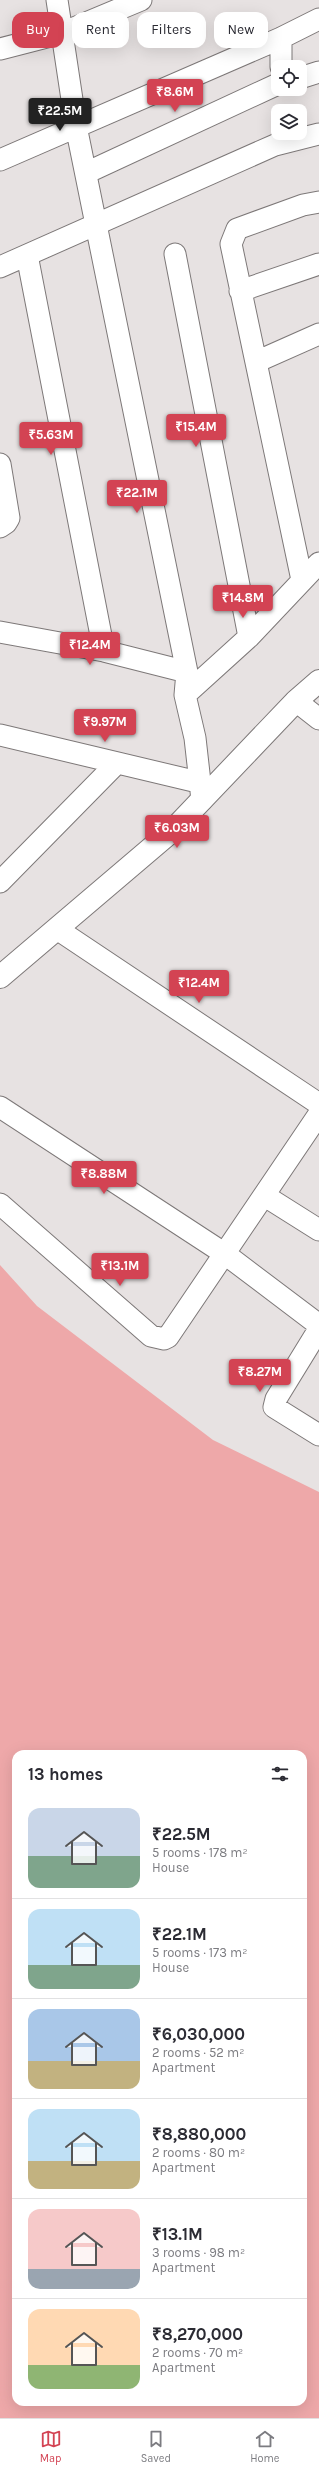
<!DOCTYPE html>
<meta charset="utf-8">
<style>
body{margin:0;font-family:Karla,sans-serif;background:#f2f2f3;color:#2b2b33;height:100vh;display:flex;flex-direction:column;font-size:15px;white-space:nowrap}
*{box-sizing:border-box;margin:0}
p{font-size:13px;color:#7c7c81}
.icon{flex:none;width:22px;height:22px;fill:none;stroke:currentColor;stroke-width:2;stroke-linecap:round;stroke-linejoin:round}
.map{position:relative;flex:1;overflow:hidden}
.side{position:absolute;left:12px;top:1750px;width:295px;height:656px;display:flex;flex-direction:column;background:#fff;border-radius:12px;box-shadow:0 4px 16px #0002}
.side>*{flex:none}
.top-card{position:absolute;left:12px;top:12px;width:295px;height:36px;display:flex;gap:8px}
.buttons{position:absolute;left:271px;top:60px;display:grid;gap:8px}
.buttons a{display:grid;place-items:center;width:36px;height:36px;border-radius:8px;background:#fff;box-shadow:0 4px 16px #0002;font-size:20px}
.price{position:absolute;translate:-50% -34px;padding:0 9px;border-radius:4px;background:#d34353;color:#fff;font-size:13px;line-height:26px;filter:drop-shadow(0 1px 2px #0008)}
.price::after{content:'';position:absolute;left:50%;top:24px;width:12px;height:9px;margin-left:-6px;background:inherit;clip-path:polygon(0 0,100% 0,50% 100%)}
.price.selected{background:#222;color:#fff}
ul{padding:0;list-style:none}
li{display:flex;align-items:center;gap:12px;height:100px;padding:0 16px}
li+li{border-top:1px solid #e1e1e2}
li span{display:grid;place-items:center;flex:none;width:112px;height:80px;border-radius:12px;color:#555}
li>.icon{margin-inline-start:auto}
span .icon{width:48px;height:48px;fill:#fffc;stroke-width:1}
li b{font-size:17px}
h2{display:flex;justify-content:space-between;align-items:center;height:48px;padding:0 16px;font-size:17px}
.tag{padding:0 14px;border-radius:12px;background:#fff;box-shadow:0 4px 16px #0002;font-size:14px;line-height:36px}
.tag.selected{background:#d34353;color:#fff}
.tabs{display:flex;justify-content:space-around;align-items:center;height:56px;border-top:1px solid #e1e1e2;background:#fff;font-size:11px;color:#7c7c81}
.tabs a{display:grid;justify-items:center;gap:2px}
.tabs .selected{color:#d34353}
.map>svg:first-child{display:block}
.green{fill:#eea8a9;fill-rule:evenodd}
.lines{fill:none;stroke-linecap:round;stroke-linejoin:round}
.street-casing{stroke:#7d7878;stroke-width:23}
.secondary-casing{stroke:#7d7878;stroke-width:24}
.street{stroke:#fff;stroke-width:21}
.secondary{stroke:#fff;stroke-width:22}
</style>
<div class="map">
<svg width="319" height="2418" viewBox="0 0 319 2418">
<rect width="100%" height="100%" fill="#e7e2e2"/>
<path class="green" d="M0,1265L37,1306L213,1440L319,1492V2418H0ZM16,1754H303V2402H16Z"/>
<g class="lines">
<defs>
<path id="street" d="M57,0L76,126L187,672L185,695L195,738L202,800
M281,38V67
M0,49L62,33L141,0
M300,78L319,72
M0,160L281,38L319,19
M86,173L278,84
M175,254L249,637
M27,255L104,651
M0,267L275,145L319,134
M240,291L319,264
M256,362L319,334
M0,464L9,518L6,523L0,527
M302,580L231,244L237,229L303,205L319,202
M0,632L104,651L187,672
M185,695L249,637L319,563
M296,701L319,719
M0,735L202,783
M0,882L117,763
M57,929L319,1104
M0,1107L225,1254L319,1325
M265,1196L319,1230
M0,1204L151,1336L164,1339L168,1337L319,1114
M319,1329L276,1399L274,1407L319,1435"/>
<path id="secondary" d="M0,977L174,829L296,701L319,681"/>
</defs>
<use href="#street" class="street-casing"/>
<use href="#secondary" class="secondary-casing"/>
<use href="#street" class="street"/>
<use href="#secondary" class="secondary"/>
</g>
</svg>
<div class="buttons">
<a><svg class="icon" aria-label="locate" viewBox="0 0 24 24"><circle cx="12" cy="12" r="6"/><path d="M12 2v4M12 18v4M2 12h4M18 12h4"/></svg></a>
<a><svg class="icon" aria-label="layers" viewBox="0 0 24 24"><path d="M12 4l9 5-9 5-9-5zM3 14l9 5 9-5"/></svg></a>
</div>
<b class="price" style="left:175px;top:113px">₹8.6M</b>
<b class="price selected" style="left:60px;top:132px">₹22.5M</b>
<b class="price" style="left:196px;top:448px">₹15.4M</b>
<b class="price" style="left:51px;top:456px">₹5.63M</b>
<b class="price" style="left:137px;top:514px">₹22.1M</b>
<b class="price" style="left:243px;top:619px">₹14.8M</b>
<b class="price" style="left:90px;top:666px">₹12.4M</b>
<b class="price" style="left:105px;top:743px">₹9.97M</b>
<b class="price" style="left:177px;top:849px">₹6.03M</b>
<b class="price" style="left:199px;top:1004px">₹12.4M</b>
<b class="price" style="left:104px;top:1195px">₹8.88M</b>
<b class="price" style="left:120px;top:1287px">₹13.1M</b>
<b class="price" style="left:260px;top:1393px">₹8.27M</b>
<div class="top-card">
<a class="tag selected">Buy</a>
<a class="tag">Rent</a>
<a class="tag">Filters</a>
<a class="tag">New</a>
</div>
<section class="side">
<h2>13 homes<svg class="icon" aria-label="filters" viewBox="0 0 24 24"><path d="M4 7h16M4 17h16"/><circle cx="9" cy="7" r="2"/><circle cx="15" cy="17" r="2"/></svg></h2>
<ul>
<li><span style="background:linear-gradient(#c9d6e8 60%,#7fa58c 0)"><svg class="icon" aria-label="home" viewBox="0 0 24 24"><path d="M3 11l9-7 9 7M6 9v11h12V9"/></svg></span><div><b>₹22.5M</b><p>5 rooms · 178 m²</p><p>House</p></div></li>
<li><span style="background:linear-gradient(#bfe0f5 70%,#7fa58c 0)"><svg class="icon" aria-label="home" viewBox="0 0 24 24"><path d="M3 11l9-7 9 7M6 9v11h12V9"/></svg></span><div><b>₹22.1M</b><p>5 rooms · 173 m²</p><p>House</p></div></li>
<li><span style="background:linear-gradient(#a9c7e8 65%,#c2b280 0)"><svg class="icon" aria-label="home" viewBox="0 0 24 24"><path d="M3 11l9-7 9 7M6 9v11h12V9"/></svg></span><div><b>₹6,030,000</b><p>2 rooms · 52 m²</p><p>Apartment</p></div></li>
<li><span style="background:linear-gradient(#bfe0f5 65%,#c2b280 0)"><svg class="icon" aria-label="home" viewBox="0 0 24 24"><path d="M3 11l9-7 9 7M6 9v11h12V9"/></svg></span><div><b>₹8,880,000</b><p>2 rooms · 80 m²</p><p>Apartment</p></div></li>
<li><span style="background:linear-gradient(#f6c9c9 75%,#9aa5b1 0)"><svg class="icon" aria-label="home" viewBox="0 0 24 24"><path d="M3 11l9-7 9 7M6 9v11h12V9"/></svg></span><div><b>₹13.1M</b><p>3 rooms · 98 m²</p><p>Apartment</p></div></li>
<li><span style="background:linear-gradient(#ffd9b3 70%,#8fb573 0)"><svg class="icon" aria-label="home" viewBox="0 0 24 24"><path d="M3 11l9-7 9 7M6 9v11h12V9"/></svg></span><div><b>₹8,270,000</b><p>2 rooms · 70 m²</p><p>Apartment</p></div></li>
</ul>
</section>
</div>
<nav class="tabs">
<a class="selected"><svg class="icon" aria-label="map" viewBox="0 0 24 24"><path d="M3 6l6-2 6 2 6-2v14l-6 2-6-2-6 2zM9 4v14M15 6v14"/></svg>Map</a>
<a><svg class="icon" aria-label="saved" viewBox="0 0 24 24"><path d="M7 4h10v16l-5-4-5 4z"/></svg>Saved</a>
<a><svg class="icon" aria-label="home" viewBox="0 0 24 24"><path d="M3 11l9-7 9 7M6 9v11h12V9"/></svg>Home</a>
</nav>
